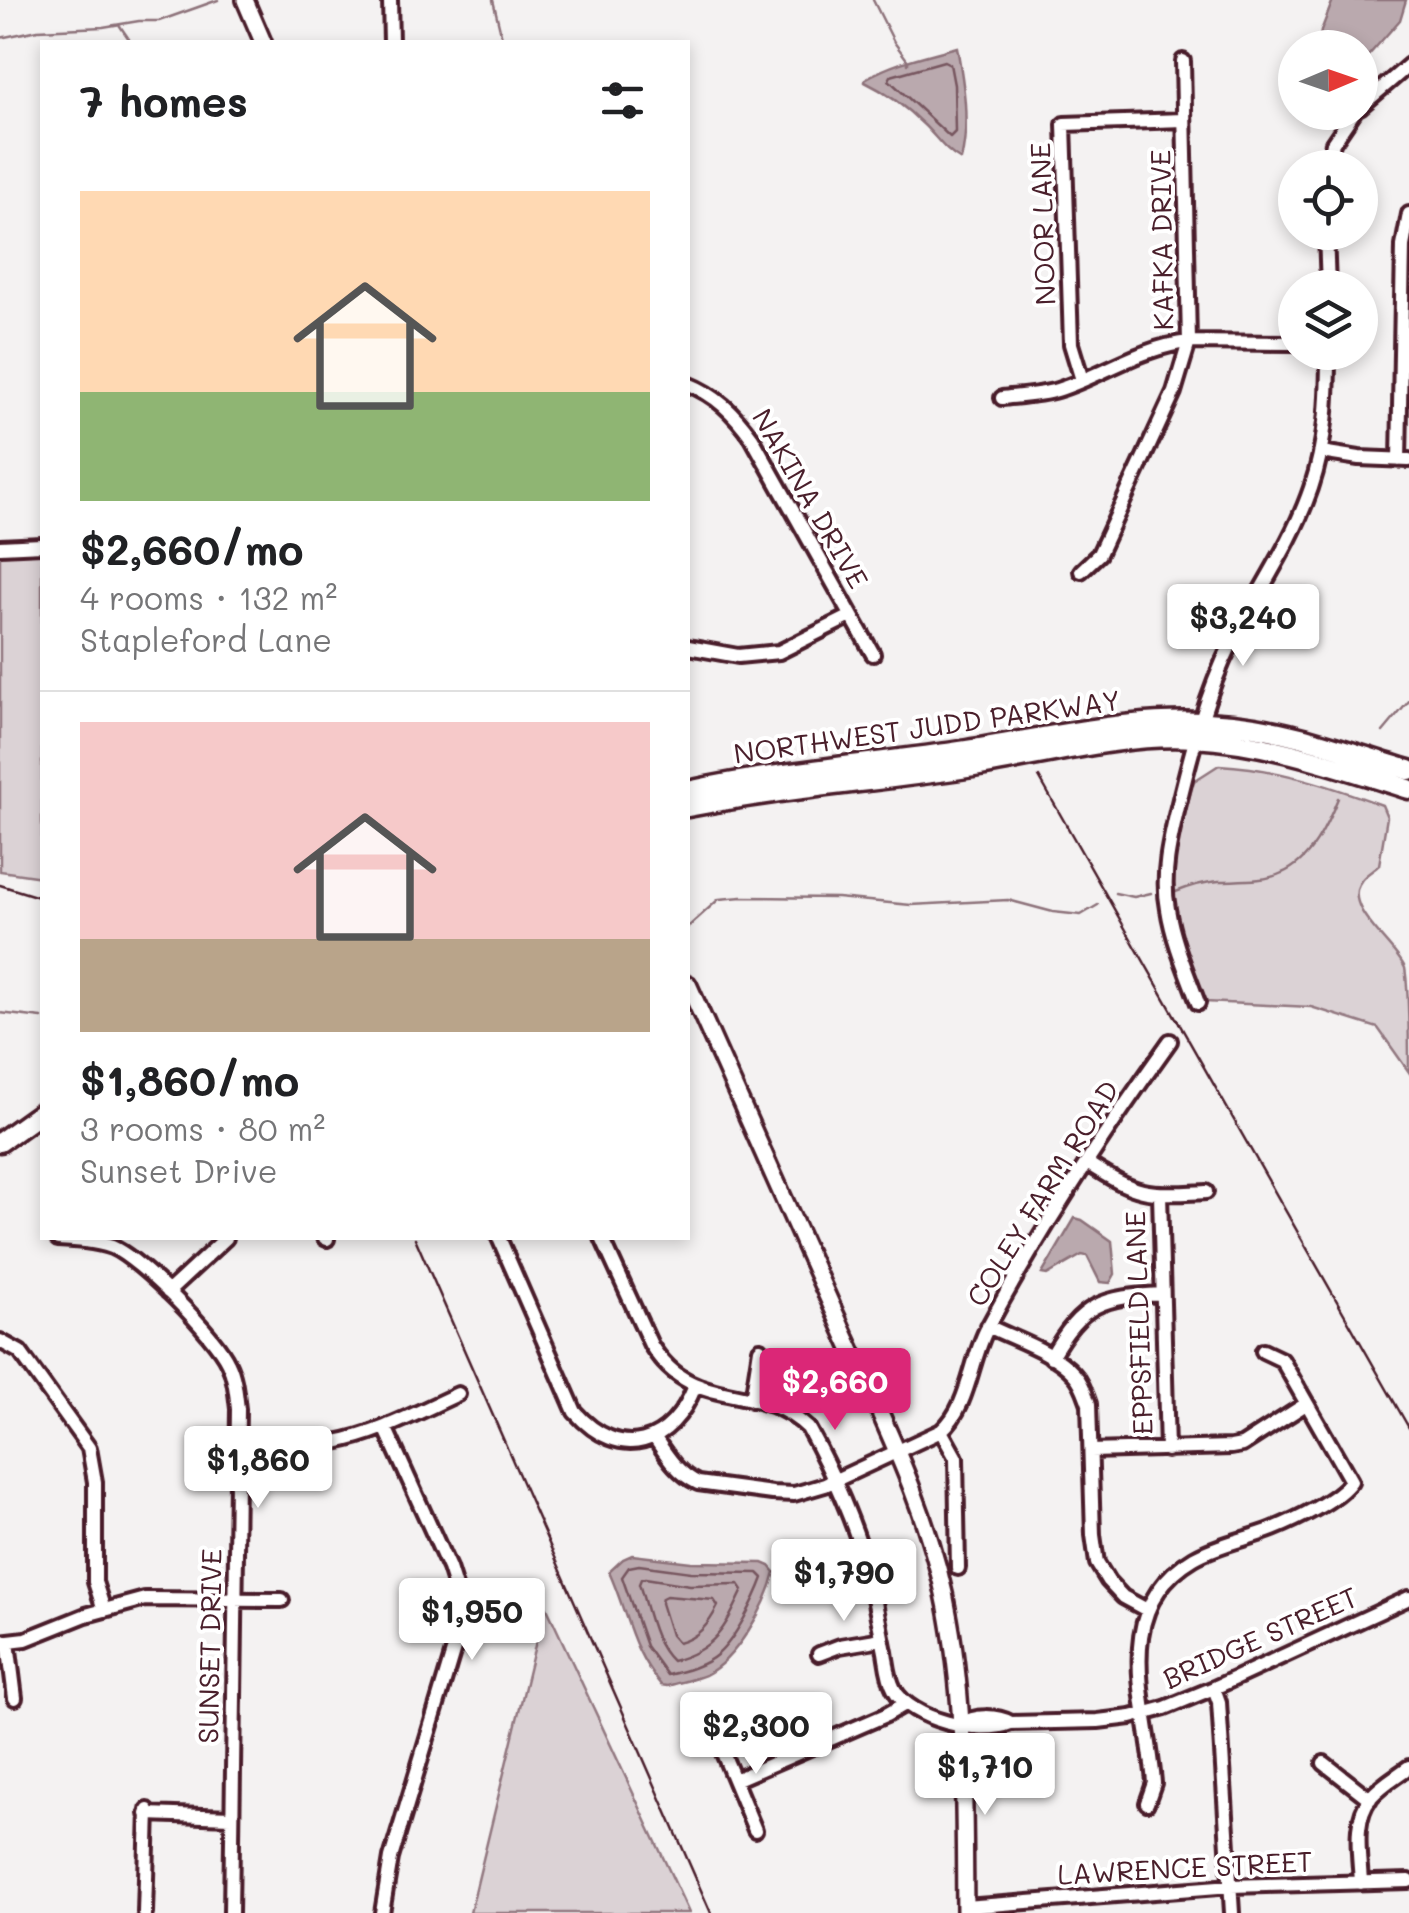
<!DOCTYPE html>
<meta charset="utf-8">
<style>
body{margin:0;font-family:Mali,sans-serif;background:#f6f6f6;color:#202124;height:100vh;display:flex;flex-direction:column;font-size:38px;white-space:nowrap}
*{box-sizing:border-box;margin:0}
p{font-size:32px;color:#757577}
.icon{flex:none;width:55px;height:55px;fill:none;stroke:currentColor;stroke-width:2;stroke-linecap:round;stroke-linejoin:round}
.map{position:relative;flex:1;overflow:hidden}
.sheet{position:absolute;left:40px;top:40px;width:650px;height:1200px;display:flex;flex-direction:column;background:#fff;border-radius:0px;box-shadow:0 5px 15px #0003}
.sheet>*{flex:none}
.needle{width:65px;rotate:88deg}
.buttons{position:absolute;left:1278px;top:30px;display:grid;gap:20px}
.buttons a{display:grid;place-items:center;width:100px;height:100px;border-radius:50%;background:#fff;box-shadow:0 5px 15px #0003;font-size:50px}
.price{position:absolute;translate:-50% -85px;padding:0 22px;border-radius:10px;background:#fff;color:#222;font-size:32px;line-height:65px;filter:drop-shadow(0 2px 5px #0008)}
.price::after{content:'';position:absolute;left:50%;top:60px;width:30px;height:22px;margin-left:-15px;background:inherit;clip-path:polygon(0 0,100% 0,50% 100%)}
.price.selected{background:#db2777;color:#fff}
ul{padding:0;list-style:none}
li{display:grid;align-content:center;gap:20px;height:530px;padding:0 40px}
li+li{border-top:2px solid #e0e0e0}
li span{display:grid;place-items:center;height:310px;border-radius:0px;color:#555}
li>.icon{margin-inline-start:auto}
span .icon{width:180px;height:180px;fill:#fffc;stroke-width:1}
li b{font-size:42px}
h2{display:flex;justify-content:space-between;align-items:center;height:120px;padding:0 40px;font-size:42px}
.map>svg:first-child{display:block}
.green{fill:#dbd2d5;stroke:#927880;stroke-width:2.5}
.water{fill:#baa9ae;stroke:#8d727a;stroke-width:2.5}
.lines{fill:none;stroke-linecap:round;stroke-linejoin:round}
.shore{stroke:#77565f;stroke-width:2.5}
.stream{stroke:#8d727a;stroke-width:2.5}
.minor-casing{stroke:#4a1f2b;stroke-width:20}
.major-casing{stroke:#4a1f2b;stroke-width:22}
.highway-casing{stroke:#4a1f2b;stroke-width:25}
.minor{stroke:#fff;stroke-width:12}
.major{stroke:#fff;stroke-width:15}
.highway{stroke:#fff;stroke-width:18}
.rail{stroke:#4a1f2b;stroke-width:2.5}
.labels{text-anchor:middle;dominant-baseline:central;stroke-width:8;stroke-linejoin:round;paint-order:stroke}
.street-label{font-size:28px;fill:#4a1f2b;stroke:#fff}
</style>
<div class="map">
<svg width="1409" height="1913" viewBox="0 0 1409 1913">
<rect width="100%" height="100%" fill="#f4f2f2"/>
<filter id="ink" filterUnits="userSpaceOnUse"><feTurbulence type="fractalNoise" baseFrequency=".01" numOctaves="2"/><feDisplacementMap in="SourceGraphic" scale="20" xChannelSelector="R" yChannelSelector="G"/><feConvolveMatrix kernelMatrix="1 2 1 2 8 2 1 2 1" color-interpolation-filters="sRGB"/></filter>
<g filter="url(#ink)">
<path class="green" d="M42,541V877L0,871V545Z
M1219,765C1276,768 1328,785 1382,805L1387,817L1379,865C1374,870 1364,875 1361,881C1341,908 1395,944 1405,968C1409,991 1409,1045 1409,1072L1378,1028L1311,1007L1205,1002L1172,907L1167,877L1194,781Z
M545,1604L689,1913H470Z"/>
<path class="water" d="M1333,0H1406L1400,20L1360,65V48L1318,47L1321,31Z
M957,47C964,85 970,123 961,160C946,152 937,138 925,126C907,108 888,93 865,82V79C894,62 925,56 957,47Z
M1075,1218L1082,1220L1112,1241L1115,1274L1110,1283L1100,1282L1087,1256L1082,1255L1047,1275L1042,1274Z
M632,1555L691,1562L763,1563L770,1566L775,1572C767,1605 736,1660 705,1675C693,1680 679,1682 667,1686L661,1685C630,1648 628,1614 609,1572L623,1559Z"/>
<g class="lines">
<path class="shore" d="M944,61L950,64L954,85L955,132L950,137L889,80L891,76Z
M639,1565L691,1572L758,1573L763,1578C755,1600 735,1639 718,1654C704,1666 685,1671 667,1675L646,1646L622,1577L629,1567Z
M645,1578L690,1585L739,1584L743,1590C725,1628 715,1650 672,1661C652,1642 648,1610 639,1584L641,1579Z
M666,1596L714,1600L718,1606C709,1624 698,1638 678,1643L671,1635L661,1603L662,1598Z"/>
<path class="stream" d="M493,0L503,42
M873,0L894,42L908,61V64
M120,26L131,42
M0,38L38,30L103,27L139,21H159L218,0
M1383,732L1409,701
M1115,893L1134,897L1151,893
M1173,893C1188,887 1202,882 1219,881C1239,880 1264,882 1282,873C1311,861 1327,825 1338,798
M688,927L719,899L742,897L837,898L911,905L1008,900L1053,912L1081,915L1098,905
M0,1013L42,1018"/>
<defs>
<path id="minor" d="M390,0L391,42
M1360,107L1409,65
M1327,168L1333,143L1354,112
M1326,232L1328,288
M1082,380L1071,344L1064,124L1184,120
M688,384C716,395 734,413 752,438L873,654
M1002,398C1020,396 1040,395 1057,390C1102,376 1140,347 1189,342L1295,343
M1321,452L1359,458L1409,460
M1399,460L1403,246L1409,214
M0,547L42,545
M1081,571L1099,554L1174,392L1189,342L1183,61
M688,647L738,656L779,652L851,616
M1198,1003C1187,973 1173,941 1168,909C1161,874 1171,837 1179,803C1192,749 1206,695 1231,644C1257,592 1292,544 1311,488C1326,444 1328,399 1328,352
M1087,1163C1138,1196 1146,1195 1206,1192
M1160,1194L1167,1450
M325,1238L327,1239
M499,1238L575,1412C620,1463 672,1445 695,1386
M602,1238L651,1345C693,1414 756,1378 808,1428C831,1469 858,1530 869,1576C875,1601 880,1627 885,1652C887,1664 888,1678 894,1689C910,1720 980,1736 1011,1723L1098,1721L1131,1717L1165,1708L1214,1688L1409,1598
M58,1239C76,1240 94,1241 112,1247C140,1259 215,1335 228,1363C235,1377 236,1393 238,1409L231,1913
M168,1292L226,1238
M988,1326C1016,1340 1053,1351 1074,1374C1082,1382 1085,1393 1089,1404L1093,1535L1097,1563L1108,1581L1123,1597L1147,1610
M0,1341L20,1352L89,1448L95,1482V1582L104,1610
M1051,1357C1082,1303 1102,1297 1162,1294
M752,1400L760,1349
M941,1431L956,1458L958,1568
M655,1438C667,1456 678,1474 698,1483L772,1493L794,1494L825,1485L941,1431C970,1406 970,1359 988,1327C1041,1228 1105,1132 1170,1041
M237,1443L335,1442C378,1434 418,1412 458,1394
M1091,1451L1231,1447L1242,1445L1306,1404
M0,1642L26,1639L86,1615L145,1599L282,1600
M8,1642L15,1698
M819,1654L840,1646L882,1639
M1214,1688L1219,1702L1232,1913
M961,1724C975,1715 996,1715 1011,1723
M718,1741L755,1830
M1324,1763L1370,1799
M735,1780L886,1715L905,1704
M1147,1803L1154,1783C1148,1705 1108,1609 1194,1558C1218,1544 1248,1539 1273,1529C1295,1520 1338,1500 1351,1481L1282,1360L1263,1351
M147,1814L231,1817
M1361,1883C1360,1856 1352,1820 1371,1797C1381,1785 1397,1776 1409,1767
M965,1907L1231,1886L1409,1881
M145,1913L148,1810
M382,1913L391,1858L459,1632V1600L449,1568L385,1427"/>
<path id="major" d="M245,0L263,42
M688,984C739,1099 790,1214 842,1329C884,1422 932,1517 949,1619C966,1714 964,1816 965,1913"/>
<path id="highway" d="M688,791C780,771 874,764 967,750C1056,736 1142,714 1232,724C1292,730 1351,753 1409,770
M688,807C780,789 874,782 967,768C1039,757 1122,733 1194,738C1268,742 1339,767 1409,789
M0,1142L42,1112"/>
</defs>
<use href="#minor" class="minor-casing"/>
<use href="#major" class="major-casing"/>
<use href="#highway" class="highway-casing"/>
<use href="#minor" class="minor"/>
<use href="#major" class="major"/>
<use href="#highway" class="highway"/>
<path class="rail" d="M1039,777L1409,1428
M0,885L42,898
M415,1238L711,1913"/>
</g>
</g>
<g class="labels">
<g class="street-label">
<text transform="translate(1042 224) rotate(-92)">NOOR LANE</text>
<text transform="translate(1161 240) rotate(-91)">KAFKA DRIVE</text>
<text transform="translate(811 498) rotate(60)">NAKINA DRIVE</text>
<text transform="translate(927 726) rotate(-8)">NORTHWEST JUDD PARKWAY</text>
<text transform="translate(1042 1193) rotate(-58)">COLEY FARM ROAD</text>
<text transform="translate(1138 1323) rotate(-92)">EPPSFIELD LANE</text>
<text transform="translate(1260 1637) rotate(-24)">BRIDGE STREET</text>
<text transform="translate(209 1646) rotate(-89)">SUNSET DRIVE</text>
<text transform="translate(1185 1867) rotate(-3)">LAWRENCE STREET</text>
</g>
</g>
</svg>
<div class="buttons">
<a><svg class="needle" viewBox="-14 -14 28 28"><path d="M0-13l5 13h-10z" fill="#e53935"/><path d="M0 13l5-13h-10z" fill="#757577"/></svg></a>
<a><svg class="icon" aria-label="locate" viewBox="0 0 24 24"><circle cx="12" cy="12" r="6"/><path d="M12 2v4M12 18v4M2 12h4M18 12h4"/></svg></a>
<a><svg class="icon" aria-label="layers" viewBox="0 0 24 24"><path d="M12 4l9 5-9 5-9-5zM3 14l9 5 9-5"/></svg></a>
</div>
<b class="price" style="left:1243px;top:669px">$3,240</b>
<b class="price selected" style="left:835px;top:1433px">$2,660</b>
<b class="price" style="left:258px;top:1511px">$1,860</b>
<b class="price" style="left:844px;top:1624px">$1,790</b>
<b class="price" style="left:472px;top:1663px">$1,950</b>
<b class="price" style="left:756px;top:1777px">$2,300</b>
<b class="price" style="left:985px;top:1818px">$1,710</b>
<section class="sheet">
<h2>7 homes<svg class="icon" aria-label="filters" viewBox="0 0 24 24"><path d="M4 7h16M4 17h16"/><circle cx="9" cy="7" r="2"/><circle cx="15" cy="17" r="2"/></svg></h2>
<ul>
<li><span style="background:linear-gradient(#ffd9b3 65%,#8fb573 0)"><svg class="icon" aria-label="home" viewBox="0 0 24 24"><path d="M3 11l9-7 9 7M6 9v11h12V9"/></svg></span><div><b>$2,660/mo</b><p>4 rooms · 132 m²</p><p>Stapleford Lane</p></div></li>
<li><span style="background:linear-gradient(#f6c9c9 70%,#b9a48a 0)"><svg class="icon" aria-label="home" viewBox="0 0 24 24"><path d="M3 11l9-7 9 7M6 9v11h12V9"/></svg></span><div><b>$1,860/mo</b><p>3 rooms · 80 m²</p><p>Sunset Drive</p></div></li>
</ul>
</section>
</div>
